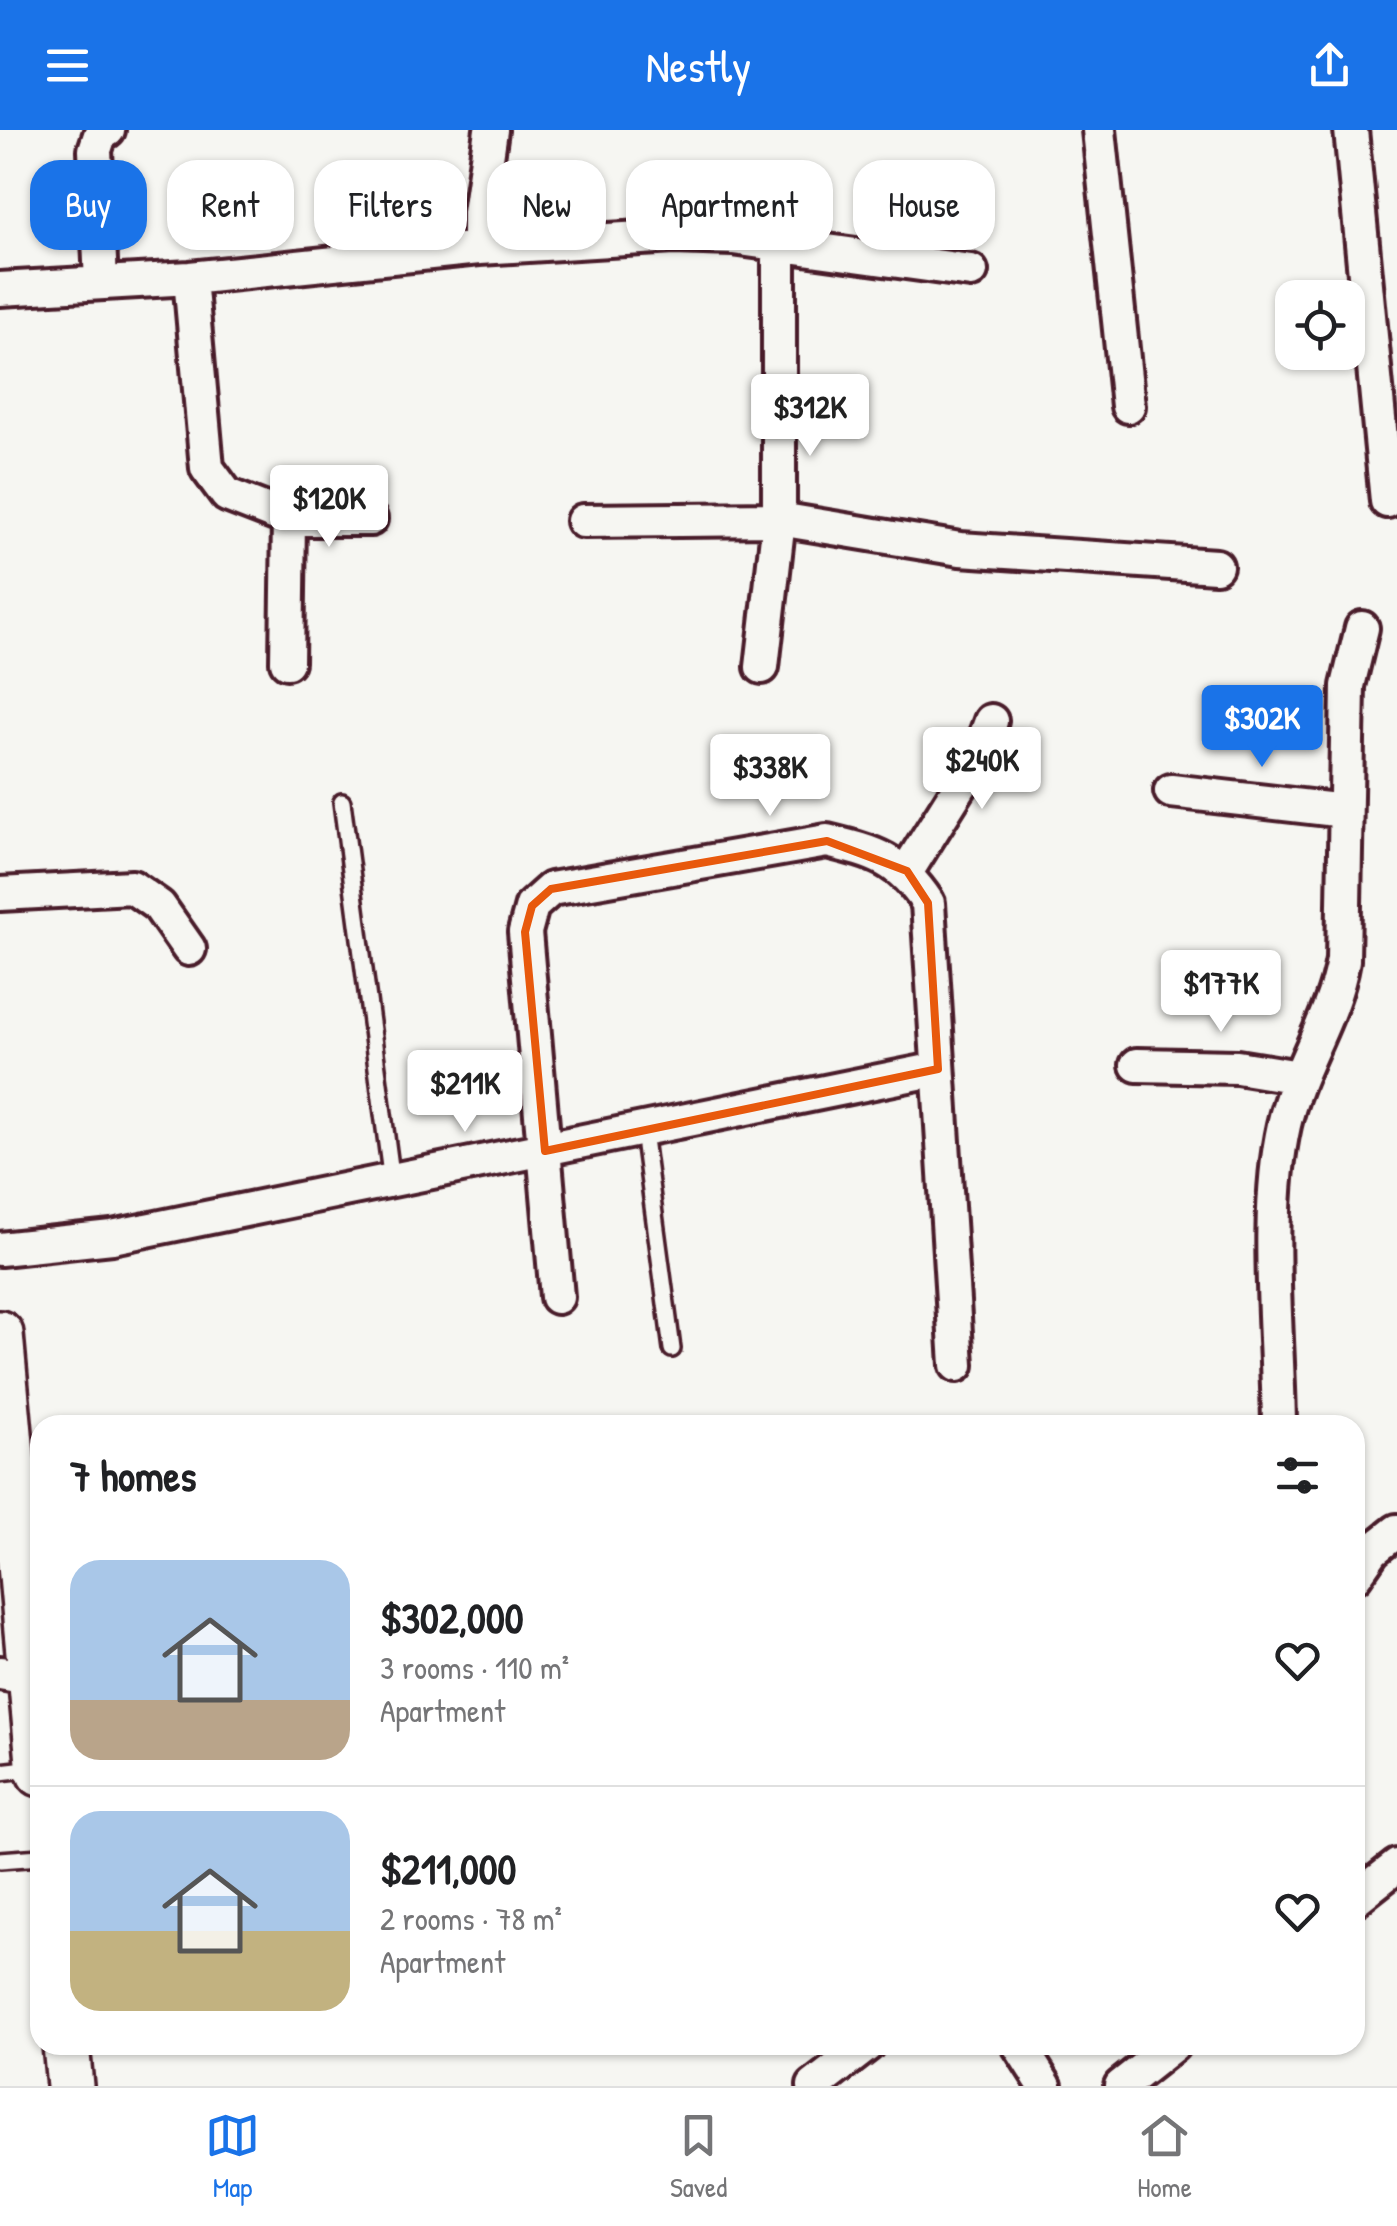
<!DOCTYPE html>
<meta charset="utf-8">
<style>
body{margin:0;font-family:"Patrick Hand",sans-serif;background:#f6f6f6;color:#202124;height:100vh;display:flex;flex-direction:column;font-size:38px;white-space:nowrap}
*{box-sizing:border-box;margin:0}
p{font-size:32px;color:#757577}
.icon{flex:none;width:55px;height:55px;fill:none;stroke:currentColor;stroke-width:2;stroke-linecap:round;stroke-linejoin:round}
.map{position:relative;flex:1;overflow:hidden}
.panel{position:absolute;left:30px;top:1285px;width:1335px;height:640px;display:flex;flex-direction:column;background:#fff;border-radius:30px;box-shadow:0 2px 8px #0004}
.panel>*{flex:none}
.top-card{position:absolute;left:30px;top:30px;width:1338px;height:90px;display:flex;gap:20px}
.controls{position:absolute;left:1275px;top:150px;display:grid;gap:20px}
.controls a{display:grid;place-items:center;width:90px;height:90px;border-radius:20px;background:#fff;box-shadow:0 2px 8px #0004;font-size:50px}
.price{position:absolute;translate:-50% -85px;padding:0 22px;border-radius:10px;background:#fff;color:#222;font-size:32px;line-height:65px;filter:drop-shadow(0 2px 5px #0008)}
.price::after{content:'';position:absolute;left:50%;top:60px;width:30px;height:22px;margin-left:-15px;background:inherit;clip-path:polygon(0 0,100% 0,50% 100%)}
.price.on{background:#1a73e8;color:#fff}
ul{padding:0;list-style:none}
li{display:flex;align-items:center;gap:30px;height:250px;padding:0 40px}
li+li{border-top:2px solid #e0e0e0}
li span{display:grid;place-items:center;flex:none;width:280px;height:200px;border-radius:30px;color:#555}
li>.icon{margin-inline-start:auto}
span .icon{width:120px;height:120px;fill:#fffc;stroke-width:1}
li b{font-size:42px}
h2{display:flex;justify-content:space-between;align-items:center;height:120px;padding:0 40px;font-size:42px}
.tag{padding:0 35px;border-radius:30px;background:#fff;box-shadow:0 2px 8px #0004;font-size:35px;line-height:90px}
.tag.on{background:#1a73e8;color:#fff}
header{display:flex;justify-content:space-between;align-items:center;height:130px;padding:0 40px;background:#1a73e8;color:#fff;font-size:45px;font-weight:600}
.menu{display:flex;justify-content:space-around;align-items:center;height:140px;border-top:2px solid #e0e0e0;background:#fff;font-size:28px;color:#757577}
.menu a{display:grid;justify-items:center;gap:5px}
.menu .on{color:#1a73e8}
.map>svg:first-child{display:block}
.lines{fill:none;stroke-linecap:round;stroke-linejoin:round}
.service-casing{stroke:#4a1f2b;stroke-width:22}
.minor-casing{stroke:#4a1f2b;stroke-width:40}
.secondary-casing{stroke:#4a1f2b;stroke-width:52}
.service{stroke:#f6f6f2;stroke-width:15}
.minor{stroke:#f6f6f2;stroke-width:32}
.secondary{stroke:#f6f6f2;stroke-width:45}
.marked{fill:none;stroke:#e8590c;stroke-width:8;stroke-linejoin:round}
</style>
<header><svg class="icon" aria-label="menu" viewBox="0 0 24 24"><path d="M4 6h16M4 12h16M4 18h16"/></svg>Nestly<svg class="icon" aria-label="share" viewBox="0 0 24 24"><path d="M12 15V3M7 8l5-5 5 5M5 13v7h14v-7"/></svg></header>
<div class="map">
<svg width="1397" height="1956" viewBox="0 0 1397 1956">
<rect width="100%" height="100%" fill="#f6f6f2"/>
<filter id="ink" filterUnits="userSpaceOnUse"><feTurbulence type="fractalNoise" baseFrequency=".01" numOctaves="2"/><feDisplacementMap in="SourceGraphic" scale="20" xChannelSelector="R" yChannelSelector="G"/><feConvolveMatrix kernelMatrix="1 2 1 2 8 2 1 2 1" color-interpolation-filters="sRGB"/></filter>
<g filter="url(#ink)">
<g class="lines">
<defs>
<path id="service" d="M342,672L392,1052
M643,1001L672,1219
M0,1642L35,1638
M0,1730L40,1727"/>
<path id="minor" d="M1099,0L1128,276
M1351,0L1387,371
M479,118V83L491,0
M190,148L207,338L227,365L289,389L287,532
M101,153L95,20L100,5L108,0
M0,159L190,148L479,118L674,106L733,108L971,141
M289,389H370
M583,391L779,389L960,419L1216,436
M762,537L779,389V118
M1171,661L1345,681
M907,741L977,629L991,591
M0,764L132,757L159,776L189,819
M1137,935L1237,937L1299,947
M0,1119L112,1107L938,939
M557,1167L525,802L532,776L551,759L827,711C876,723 899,729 928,773L957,1235
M1279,1295C1278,1203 1264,1084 1284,995C1297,937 1333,889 1343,830L1348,556L1362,498
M1355,1446L1373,1420L1397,1401
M0,1543L40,1550
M1355,1769L1397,1736
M1019,1915L1045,1956
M814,1956L867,1915
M1121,1956L1173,1915"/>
<path id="secondary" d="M0,1204L40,1643
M66,1915L70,1956"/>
</defs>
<use href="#service" class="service-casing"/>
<use href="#minor" class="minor-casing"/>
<use href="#secondary" class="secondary-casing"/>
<use href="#service" class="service"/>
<use href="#minor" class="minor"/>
<use href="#secondary" class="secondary"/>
</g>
</g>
<path class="marked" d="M827,711L907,741L928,773L938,939L545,1021L525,802L532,776L551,759Z"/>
</svg>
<div class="controls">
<a><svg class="icon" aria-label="locate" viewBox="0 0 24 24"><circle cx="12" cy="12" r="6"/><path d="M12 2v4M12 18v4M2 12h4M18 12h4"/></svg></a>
</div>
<b class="price" style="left:810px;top:329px">$312K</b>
<b class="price" style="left:329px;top:420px">$120K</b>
<b class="price on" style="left:1262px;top:640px">$302K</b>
<b class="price" style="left:982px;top:682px">$240K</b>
<b class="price" style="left:770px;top:689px">$338K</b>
<b class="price" style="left:1221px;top:905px">$177K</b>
<b class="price" style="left:465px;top:1005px">$211K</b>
<div class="top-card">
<a class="tag on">Buy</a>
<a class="tag">Rent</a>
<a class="tag">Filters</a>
<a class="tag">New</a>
<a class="tag">Apartment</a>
<a class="tag">House</a>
</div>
<section class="panel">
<h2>7 homes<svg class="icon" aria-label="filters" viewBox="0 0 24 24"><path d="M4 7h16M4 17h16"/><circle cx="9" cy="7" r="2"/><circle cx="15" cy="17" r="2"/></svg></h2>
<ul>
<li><span style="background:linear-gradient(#a9c7e8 70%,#b9a48a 0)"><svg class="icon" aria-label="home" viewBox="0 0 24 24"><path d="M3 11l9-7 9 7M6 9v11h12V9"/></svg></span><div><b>$302,000</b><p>3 rooms · 110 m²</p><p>Apartment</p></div><svg class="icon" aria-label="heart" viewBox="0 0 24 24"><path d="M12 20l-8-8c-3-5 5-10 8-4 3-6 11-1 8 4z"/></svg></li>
<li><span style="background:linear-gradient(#a9c7e8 60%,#c2b280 0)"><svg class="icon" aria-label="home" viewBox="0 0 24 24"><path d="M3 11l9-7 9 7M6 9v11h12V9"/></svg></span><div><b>$211,000</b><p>2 rooms · 78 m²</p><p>Apartment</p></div><svg class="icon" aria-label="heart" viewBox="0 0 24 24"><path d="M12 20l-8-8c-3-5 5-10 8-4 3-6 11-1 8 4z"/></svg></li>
</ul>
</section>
</div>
<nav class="menu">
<a class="on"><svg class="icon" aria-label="map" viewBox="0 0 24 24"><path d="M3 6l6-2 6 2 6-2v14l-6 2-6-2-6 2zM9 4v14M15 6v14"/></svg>Map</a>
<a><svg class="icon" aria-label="saved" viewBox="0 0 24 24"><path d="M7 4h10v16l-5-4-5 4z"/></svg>Saved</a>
<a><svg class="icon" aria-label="home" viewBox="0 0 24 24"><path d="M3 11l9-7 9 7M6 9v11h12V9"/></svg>Home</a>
</nav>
